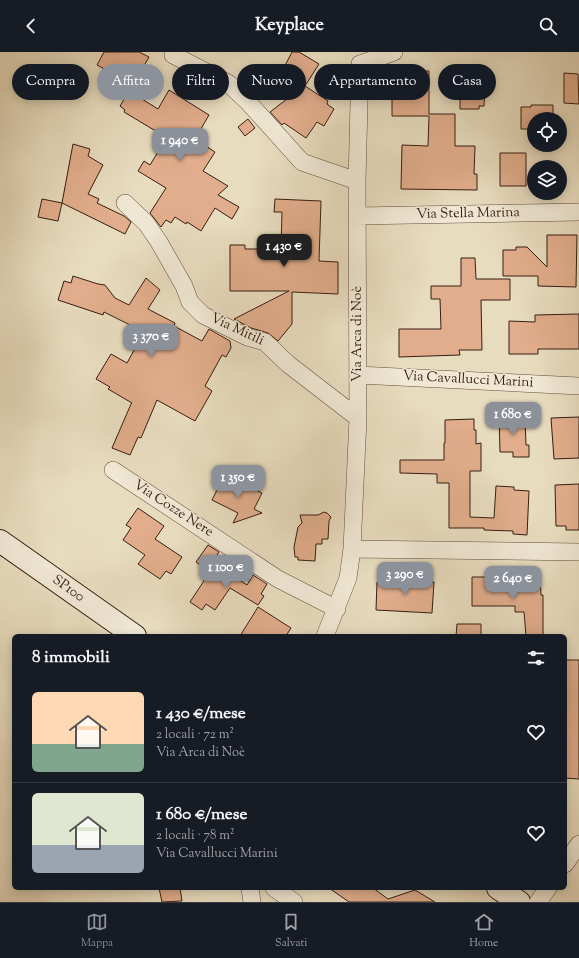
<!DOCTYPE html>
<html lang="it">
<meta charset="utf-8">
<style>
body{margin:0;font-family:"Sorts Mill Goudy",serif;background:#242831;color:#f1f3f6;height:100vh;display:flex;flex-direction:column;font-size:15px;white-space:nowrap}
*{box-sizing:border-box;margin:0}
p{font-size:13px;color:#9ea1a6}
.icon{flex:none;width:22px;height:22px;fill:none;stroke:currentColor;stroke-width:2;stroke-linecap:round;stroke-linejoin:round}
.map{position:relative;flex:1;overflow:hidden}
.details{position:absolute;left:12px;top:582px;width:555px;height:256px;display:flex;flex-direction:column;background:#171b24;border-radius:6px;box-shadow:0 2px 10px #0003}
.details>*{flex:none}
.guide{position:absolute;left:12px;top:12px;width:555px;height:36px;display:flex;gap:8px}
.tools{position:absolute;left:527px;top:60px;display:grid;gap:8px}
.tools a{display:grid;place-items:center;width:40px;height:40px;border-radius:50%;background:#171b24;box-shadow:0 2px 10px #0003;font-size:20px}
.price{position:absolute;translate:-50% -34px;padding:0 9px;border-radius:8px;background:#8c9099;color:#fff;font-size:13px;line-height:26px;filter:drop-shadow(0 1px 2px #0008)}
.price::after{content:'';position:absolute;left:50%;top:24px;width:12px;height:9px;margin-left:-6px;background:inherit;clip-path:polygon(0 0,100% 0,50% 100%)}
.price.selected{background:#222;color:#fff}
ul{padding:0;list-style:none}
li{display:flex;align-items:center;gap:12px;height:100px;padding:0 20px}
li+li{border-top:1px solid #363941}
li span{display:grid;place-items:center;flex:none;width:112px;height:80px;border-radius:6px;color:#555}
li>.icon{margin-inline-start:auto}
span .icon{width:48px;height:48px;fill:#fffc;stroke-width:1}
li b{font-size:17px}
h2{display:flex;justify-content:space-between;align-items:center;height:48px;padding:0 20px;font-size:17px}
.pill{padding:0 14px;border-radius:18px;background:#171b24;box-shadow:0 2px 10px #0003;font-size:14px;line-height:36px}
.pill.selected{background:#8c9099;color:#fff}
header{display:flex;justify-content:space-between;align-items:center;height:52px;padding:0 20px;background:#171b24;font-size:18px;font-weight:800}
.menu{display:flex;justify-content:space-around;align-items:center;height:56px;border-top:1px solid #363941;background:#171b24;font-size:11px;color:#9ea1a6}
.menu a{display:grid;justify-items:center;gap:2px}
.menu .selected{color:#8c9099}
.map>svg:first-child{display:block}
.building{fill:#e1ad8c;stroke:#371e12}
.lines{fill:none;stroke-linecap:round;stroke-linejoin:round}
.minor-casing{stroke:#634e3d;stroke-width:18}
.secondary-casing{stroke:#371e12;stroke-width:24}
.minor{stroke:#f0e8d5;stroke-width:17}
.secondary{stroke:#f0e8d5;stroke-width:22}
.labels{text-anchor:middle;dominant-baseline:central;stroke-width:3;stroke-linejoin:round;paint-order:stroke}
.street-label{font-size:14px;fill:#371e12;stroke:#f0e8d5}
</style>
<header><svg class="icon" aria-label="back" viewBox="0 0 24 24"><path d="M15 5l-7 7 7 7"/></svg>Keyplace<svg class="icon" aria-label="search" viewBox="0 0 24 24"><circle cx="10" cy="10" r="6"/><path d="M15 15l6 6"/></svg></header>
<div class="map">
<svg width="579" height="850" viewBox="0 0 579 850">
<rect width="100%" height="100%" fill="#e8dcbf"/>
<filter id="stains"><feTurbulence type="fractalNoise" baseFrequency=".005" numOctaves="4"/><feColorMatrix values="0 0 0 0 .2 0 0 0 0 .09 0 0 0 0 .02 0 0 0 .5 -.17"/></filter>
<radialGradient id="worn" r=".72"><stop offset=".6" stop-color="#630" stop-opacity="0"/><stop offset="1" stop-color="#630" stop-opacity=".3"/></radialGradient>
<path class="building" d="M104,0H139L149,5L133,33L97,13Z
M292,0H299L319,12L305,34L328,49L327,52L334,57L324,74L317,70L306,86L284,71L282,73L270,60L287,47L285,40L300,36L280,23Z
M460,17H486L484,54H479V57H460Z
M392,19H429V62H455V94H475L474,122H477V138L401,137L402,93L428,94L429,64H392Z
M564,21L578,22L579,52L564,51Z
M169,38L209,63L195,87L215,100L203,119L228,134L218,143L239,155L232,167L215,156L201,179L187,170L186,172L175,165L171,171L166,168L161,175L150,161L166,136L138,119L144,109L150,113L164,90L162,88L164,84L124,60L125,58L120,54L129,39L158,57Z
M531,53H553V67H534V77H521V55H531Z
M248,67L255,76L245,84L238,75Z
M73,92L90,97L88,104L103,113L88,142L99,147L97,151L124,164L131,170L125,182L62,151Z
M500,101H526V134H500Z
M42,147L62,151L58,169L38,165Z
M275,147L321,149L319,209L338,210V242L292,240V272L278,289L268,281L251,276L234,267L289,239H230V193H245V197H281L282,160H274Z
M547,183H577L576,235L538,234V224H503V198H516V195H527L547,215Z
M461,206H475L476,227H510V248H481L482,298H459L460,303L399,305V277H441L440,247H431V234H461Z
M73,224L98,232L105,233L115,246L129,253L146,226L160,238L148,257L175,271L174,274L202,289L209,277L230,289L231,296L226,305L222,303L205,334L212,339L195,369L157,348L141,386L138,385L130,403L112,396L131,352L132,351L108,337L110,335L96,327L111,302L127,311L144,280L104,260L103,263L58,248L64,229L71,231Z
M579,262V297H538V302H509V269L535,270V263Z
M499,362H515L516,366H525L526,393H529V405H513V400H500Z
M579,365V406L554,407L551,366Z
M474,367V378H476V392L481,391V419H470V465L494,466L496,434L514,435V438L529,439L527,483L513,482V479L484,478V476H449V431H437V422L400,421V408H444V391H445V368Z
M227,424L262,441L254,457L262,461L233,471L238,461L212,448L221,430L224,431Z
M579,432V478H566V474H556L555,433Z
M138,456L164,474L155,487L182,505L171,522L166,519L160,527L138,512L145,503L123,488L131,476L126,473Z
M324,460L327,461L331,465L329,469L328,487H322V492H316L315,509L298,508V505H295L294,495L298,475L302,471L300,463H318Z
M208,493L219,500L207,518L196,510Z
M215,512L247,533L253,523L267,532L261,542L264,544L258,553L230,536L215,558L206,552L202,558L190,550Z
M472,525H495L494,532H527V525H540L541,543H543V584H526L524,560H515V554H472Z
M394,528L434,530L432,561L376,558L377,530H394Z
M258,555L291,576L286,584H240Z
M457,572H481V584H456Z
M565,608H579V727L565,726Z
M159,836H180L182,849L162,850Z
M329,836H373L388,847L415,838L435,850H349Z"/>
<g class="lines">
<defs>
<path id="minor" d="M173,0V3L228,31L248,50L302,110L357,129
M125,151L146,171L159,190L184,234L190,250L203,263L247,285L265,290L288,312L358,366
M357,164L579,160
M358,323L579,334
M113,418L278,527L337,557
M352,497L579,500
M325,584L348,526L352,497L358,366L357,129L360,12L394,0
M565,812L579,792
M250,836L252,850
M274,836L294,850
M538,850L548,836"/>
<path id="secondary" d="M0,489L135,584
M498,836L519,850"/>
</defs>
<use href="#minor" class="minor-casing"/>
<use href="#secondary" class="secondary-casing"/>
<use href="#minor" class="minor"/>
<use href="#secondary" class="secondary"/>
</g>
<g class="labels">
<g class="street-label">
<text transform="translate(468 162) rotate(-1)">Via Stella Marina</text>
<text transform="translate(237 278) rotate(25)">Via Mitili</text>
<text transform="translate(358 282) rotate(-90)">Via Arca di Noè</text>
<text transform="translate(468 328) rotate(3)">Via Cavallucci Marini</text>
<text transform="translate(173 457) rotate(33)">Via Cozze Nere</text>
<text transform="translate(68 537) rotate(35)">SP100</text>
</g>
</g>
<rect width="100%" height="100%" filter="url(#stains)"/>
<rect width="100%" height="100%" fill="url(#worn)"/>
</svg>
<div class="tools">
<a><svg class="icon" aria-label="locate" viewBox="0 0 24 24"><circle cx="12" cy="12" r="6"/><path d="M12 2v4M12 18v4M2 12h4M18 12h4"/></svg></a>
<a><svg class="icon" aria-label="layers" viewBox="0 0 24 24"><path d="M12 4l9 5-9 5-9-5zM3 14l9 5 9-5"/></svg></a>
</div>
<b class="price" style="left:180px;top:110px">1 940 €</b>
<b class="price selected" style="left:284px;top:216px">1 430 €</b>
<b class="price" style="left:151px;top:306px">3 370 €</b>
<b class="price" style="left:513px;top:384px">1 680 €</b>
<b class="price" style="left:238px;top:447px">1 350 €</b>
<b class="price" style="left:226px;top:537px">1 100 €</b>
<b class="price" style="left:405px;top:544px">3 290 €</b>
<b class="price" style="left:513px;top:548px">2 640 €</b>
<div class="guide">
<a class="pill">Compra</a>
<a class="pill selected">Affitta</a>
<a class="pill">Filtri</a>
<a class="pill">Nuovo</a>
<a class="pill">Appartamento</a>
<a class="pill">Casa</a>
</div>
<section class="details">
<h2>8 immobili<svg class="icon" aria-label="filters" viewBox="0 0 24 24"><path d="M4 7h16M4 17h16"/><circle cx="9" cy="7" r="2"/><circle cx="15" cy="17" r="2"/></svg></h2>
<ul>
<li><span style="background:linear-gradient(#ffd9b3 65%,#7fa58c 0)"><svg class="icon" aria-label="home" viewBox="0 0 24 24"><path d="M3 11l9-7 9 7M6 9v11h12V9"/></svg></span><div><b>1 430 €/mese</b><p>2 locali · 72 m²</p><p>Via Arca di Noè</p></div><svg class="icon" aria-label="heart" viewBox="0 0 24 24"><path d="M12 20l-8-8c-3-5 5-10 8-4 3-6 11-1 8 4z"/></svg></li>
<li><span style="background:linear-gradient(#dfe7d0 65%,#9aa5b1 0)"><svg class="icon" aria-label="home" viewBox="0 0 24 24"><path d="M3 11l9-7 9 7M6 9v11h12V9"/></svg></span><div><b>1 680 €/mese</b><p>2 locali · 78 m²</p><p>Via Cavallucci Marini</p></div><svg class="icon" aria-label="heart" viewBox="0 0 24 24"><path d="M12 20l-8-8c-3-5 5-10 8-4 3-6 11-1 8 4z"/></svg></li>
</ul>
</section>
</div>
<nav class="menu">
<a class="selected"><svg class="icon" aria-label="map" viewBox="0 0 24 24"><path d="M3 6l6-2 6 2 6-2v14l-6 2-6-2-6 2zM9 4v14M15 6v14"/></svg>Mappa</a>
<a><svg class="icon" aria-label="saved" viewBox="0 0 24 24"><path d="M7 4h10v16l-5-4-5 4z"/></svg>Salvati</a>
<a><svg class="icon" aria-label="home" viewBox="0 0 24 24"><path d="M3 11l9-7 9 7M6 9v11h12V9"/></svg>Home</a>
</nav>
